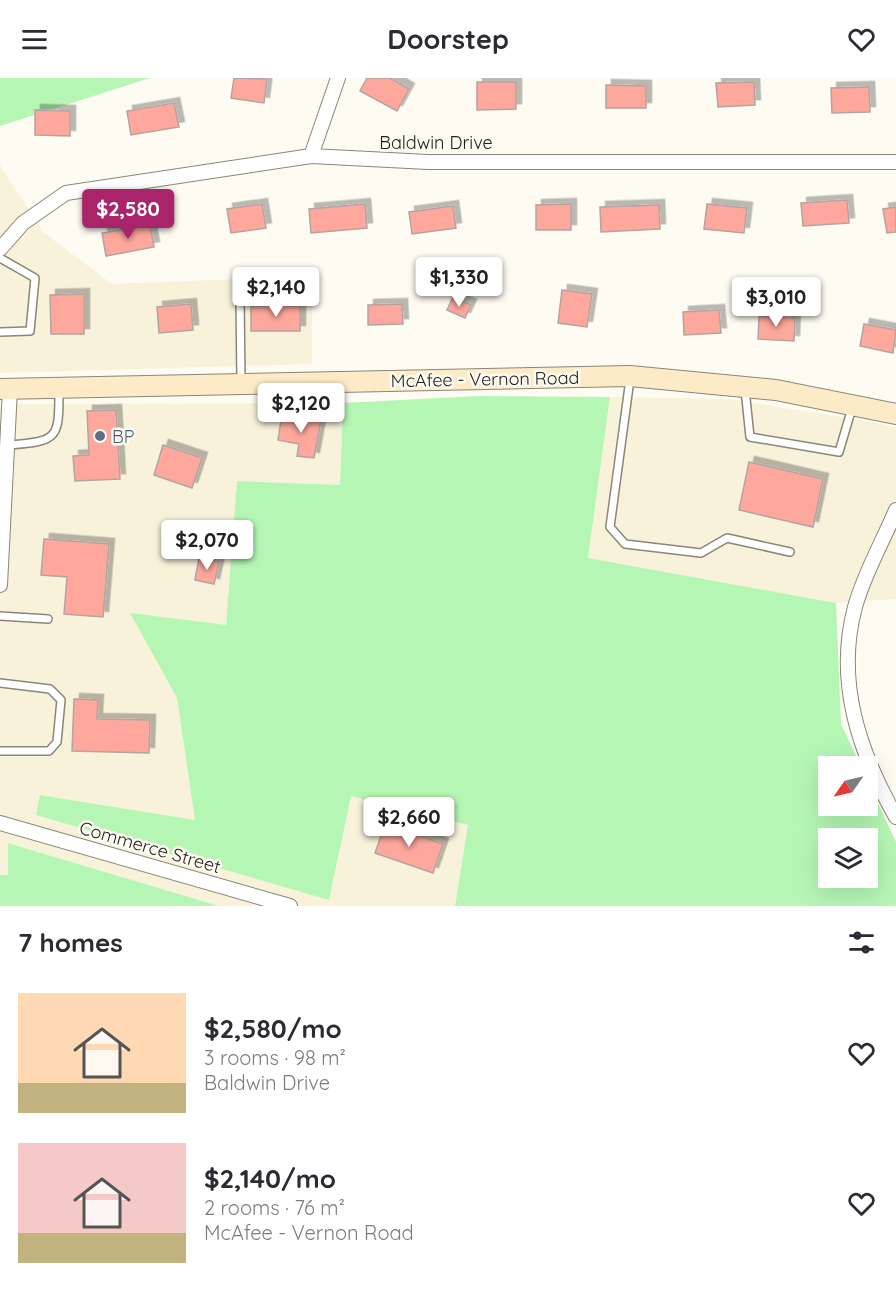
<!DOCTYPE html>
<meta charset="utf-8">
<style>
body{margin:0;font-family:Quicksand,sans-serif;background:#f2f2f3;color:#2b2b33;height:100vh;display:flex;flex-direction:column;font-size:22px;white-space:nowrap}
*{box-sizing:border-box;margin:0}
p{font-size:20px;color:#7c7c81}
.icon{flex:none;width:33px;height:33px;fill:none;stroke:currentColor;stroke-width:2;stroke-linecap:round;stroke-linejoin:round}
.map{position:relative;height:828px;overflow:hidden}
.drawer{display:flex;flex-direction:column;background:#fff;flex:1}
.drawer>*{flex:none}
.needle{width:39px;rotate:236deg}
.controls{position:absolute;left:818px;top:678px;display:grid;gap:12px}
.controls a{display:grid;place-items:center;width:60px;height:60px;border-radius:0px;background:#fff;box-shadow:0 6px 24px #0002;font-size:30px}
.price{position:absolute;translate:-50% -51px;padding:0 14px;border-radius:6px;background:#fff;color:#222;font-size:20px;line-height:39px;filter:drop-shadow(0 2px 3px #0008)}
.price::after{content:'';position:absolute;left:50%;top:36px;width:18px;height:14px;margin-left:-9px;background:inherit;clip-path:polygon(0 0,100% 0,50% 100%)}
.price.current{background:#aa246b;color:#fff}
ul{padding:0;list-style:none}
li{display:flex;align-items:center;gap:18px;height:150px;padding:0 18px}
li span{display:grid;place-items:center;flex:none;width:168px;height:120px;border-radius:0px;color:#555}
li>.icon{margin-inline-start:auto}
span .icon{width:72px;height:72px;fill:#fffc;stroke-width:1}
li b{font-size:26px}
h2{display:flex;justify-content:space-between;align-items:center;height:72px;padding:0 18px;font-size:26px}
header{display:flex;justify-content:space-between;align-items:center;height:78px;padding:0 18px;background:#fff;font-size:27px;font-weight:800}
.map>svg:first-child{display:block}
.built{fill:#f9f2db}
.green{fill:#b5f6b5;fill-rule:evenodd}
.building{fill:#fea89d;stroke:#b5a3a0;stroke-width:1.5;filter:url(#shadow)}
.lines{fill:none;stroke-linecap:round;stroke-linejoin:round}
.lane-casing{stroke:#8a8678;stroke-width:10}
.street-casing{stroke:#8a8678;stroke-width:16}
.secondary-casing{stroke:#8a8678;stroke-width:22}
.lane{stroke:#fff;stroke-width:7}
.street{stroke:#fff;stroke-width:14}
.secondary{stroke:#fdeac7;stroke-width:20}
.service-dot{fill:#5c6f8a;stroke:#fefcf2;stroke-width:2}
.labels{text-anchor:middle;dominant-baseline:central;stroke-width:5;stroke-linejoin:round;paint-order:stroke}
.street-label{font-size:18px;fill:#23211c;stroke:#fefcf2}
.service-label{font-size:18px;fill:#4e5e75;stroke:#fefcf2;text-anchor:start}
</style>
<header><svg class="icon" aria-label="menu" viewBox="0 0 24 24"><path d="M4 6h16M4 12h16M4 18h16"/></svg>Doorstep<svg class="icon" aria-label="heart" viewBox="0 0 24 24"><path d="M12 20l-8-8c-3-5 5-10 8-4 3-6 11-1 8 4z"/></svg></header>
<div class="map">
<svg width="896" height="828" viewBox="0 0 896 828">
<defs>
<filter id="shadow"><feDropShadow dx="5.5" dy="-5.5" stdDeviation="0" flood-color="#0004"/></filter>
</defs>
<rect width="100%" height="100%" fill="#fefcf2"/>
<path class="built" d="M0,87L43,154L112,206L312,198V286L0,295Z
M610,319L729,321L873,344L896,350V521L836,525L588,480Z
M343,325L340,407L237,403L226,548L135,544L177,620L195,742L41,717L328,822L351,718L469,747L455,828H219L9,765L8,798H0V326Z"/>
<path class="green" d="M0,0H150L0,48Z
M478,318L610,319L588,480L836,525L841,646L861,688H828V728H867V702L896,764V828H455L468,747L351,718L329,822L36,737L40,717L195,742L177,620L130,535L226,547L237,403L340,407L343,325ZM867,760V800H828V760Z
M8,765L219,828H0V797H8Z"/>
<path class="building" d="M234,0L267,1L264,25L231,20Z
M367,0H390L409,11L397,33L360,13Z
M477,4H516V31L477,32Z
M754,4L755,27L718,29L716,5Z
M606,7L646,8V30H606Z
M869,9L870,34L832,35L831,10Z
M174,25L179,49L131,57L127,33Z
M35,32L70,33V58L35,57Z
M847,122L849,145L803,148L801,125Z
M262,126L266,150L231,155L227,131Z
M365,126L367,150L311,155L309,131Z
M571,126V152H536V127Z
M707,126L747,130L744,155L704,151Z
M659,127L660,151L601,154L600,129Z
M453,128L456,150L412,156L409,134Z
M896,129V154L887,155L883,131Z
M150,147L154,169L106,178L102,155Z
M562,212L592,216L587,249L558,245Z
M84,216V256H51L50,217Z
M453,219L471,227L465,240L447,232Z
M191,226L193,252L159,255L157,229Z
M402,226L403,246L368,247V227Z
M251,228H300V253H251Z
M719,232L721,255L684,257L683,234Z
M759,238L795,240L794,263L758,261Z
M864,246L896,252L893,275L860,268Z
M116,332L120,401L75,403L73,378L89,377L87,333Z
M282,336L321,342L314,380L297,378L299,366L278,362Z
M163,367L202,380L192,410L154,397Z
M749,384L823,401L813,449L739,432Z
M44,461L109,466L103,539L64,536L67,499L41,497Z
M199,480L219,484L214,506L195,502Z
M74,621L98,622L97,641L150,642L149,675L72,673Z
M385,746L443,766L433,795L375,775Z"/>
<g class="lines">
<defs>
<path id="lane" d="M0,180L35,200L30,253L0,254
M240,221L241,303
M630,301L610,449L625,466L701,475L727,460L790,474
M745,311L750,359L839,374L852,330
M9,367C59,363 59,361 59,311
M0,538L48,541
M0,605L50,611L61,622L57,664L49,673H0"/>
<path id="street" d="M311,78L338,0
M0,171L23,145L66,115L311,78L428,84H896
M896,432C883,463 864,496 855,529C835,603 859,674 896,739
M0,507L10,311
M0,745L290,828"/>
<path id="secondary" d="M0,311L630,298L776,312L896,336"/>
</defs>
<use href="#lane" class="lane-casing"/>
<use href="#street" class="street-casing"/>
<use href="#secondary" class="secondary-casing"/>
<use href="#lane" class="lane"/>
<use href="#street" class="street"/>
<use href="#secondary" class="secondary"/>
</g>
<circle class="service-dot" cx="100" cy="358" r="6"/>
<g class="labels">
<g class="street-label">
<text x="436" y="64">Baldwin Drive</text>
<text transform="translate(485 301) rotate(-1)">McAfee - Vernon Road</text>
<text transform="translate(150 769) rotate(16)">Commerce Street</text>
</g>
<g class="service-label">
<text x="112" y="358">BP</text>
</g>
</g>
</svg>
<div class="controls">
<a><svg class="needle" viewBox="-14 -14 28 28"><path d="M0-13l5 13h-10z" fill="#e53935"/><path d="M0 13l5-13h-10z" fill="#7c7c81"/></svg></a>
<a><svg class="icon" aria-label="layers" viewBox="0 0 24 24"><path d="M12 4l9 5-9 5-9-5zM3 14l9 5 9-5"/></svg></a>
</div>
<b class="price current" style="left:128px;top:162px">$2,580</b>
<b class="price" style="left:459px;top:230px">$1,330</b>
<b class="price" style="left:276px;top:240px">$2,140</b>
<b class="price" style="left:776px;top:250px">$3,010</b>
<b class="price" style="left:301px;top:356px">$2,120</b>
<b class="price" style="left:207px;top:493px">$2,070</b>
<b class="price" style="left:409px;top:770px">$2,660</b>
</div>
<section class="drawer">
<h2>7 homes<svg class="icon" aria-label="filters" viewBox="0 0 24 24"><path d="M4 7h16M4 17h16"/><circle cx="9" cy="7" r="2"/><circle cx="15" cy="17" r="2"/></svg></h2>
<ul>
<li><span style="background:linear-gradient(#ffd9b3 75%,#c2b280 0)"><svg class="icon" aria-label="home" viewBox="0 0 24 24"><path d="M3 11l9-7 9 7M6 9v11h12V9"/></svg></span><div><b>$2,580/mo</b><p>3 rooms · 98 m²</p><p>Baldwin Drive</p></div><svg class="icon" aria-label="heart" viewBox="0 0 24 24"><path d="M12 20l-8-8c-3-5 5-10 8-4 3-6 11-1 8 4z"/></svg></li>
<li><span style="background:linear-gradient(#f6c9c9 75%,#c2b280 0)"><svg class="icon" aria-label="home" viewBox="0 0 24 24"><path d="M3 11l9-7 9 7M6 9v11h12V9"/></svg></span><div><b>$2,140/mo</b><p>2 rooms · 76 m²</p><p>McAfee - Vernon Road</p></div><svg class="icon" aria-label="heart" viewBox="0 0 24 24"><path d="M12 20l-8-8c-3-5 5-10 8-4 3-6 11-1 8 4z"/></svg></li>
</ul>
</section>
